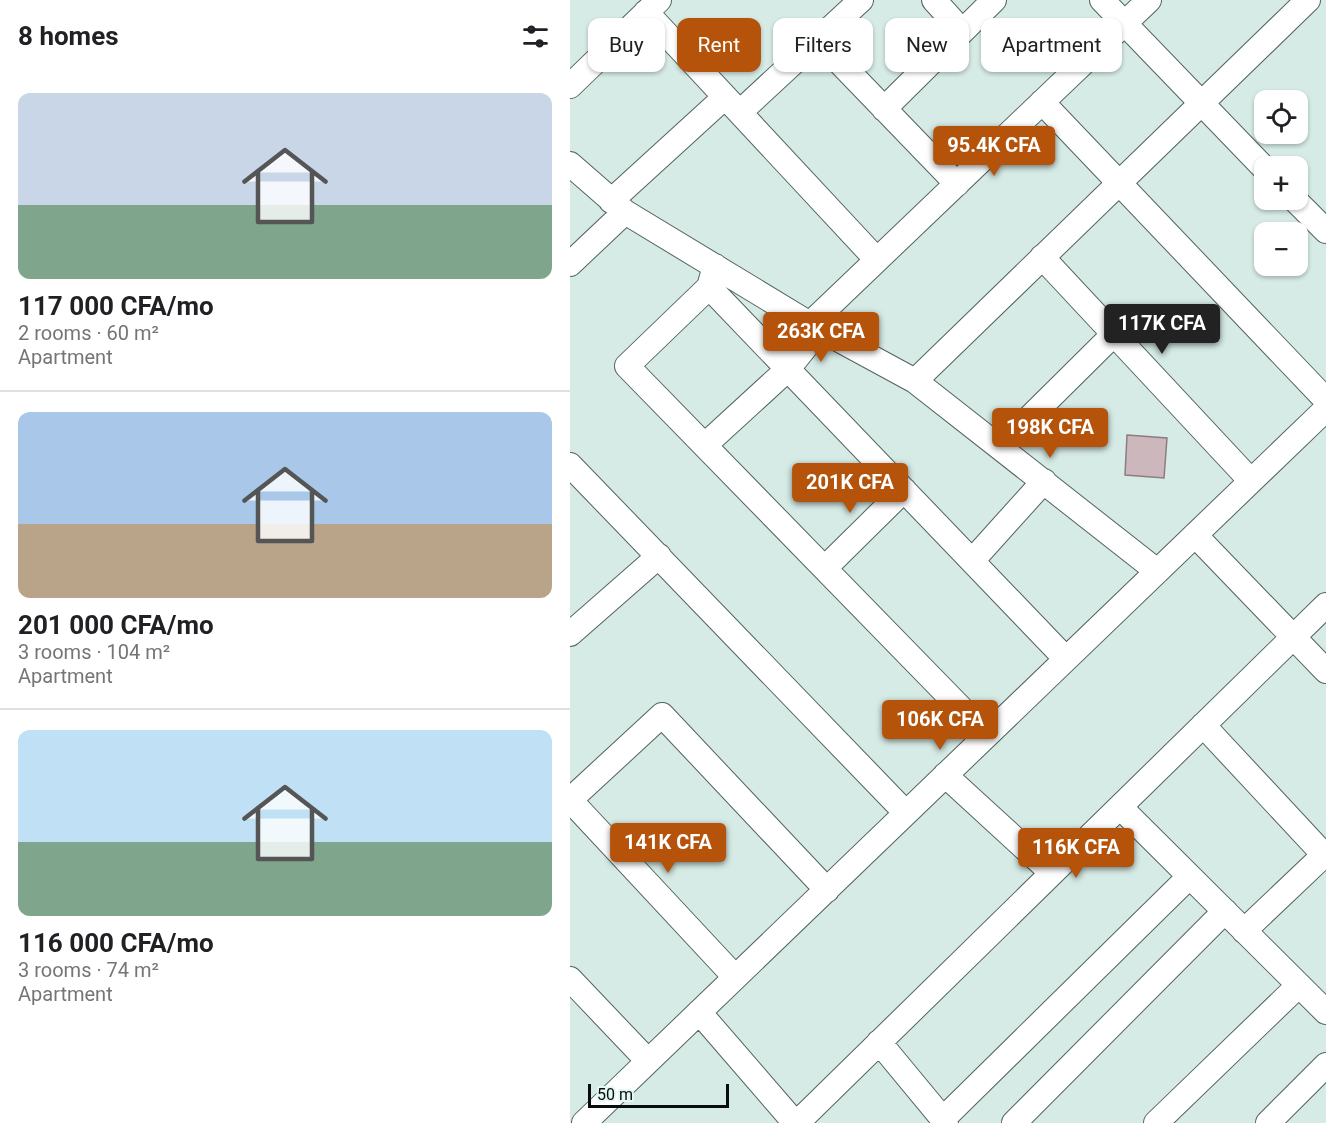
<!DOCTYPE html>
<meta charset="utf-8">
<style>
body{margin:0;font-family:Roboto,sans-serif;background:#f6f6f6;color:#202124;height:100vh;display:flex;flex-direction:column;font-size:22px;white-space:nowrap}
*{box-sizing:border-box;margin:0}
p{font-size:20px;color:#757577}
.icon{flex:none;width:33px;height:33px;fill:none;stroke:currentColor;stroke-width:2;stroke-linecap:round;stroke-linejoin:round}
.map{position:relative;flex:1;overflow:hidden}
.side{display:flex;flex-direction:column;background:#fff;width:570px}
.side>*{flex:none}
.hud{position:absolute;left:18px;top:18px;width:570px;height:54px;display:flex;gap:12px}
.tools{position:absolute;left:684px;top:90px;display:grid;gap:12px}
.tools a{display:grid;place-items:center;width:54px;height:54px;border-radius:12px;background:#fff;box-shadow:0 2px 4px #0004;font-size:30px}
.scale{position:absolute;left:18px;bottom:15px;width:141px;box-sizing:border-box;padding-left:6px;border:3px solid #070d0c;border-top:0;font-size:16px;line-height:21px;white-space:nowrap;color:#070d0c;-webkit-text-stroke:4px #e3f8f3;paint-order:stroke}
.price{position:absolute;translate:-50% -51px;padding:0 14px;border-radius:6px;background:#b45309;color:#fff;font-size:20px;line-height:39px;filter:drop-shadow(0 2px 3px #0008)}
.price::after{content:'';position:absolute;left:50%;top:36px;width:18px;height:14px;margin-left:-9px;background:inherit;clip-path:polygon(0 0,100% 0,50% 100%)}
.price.active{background:#222;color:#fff}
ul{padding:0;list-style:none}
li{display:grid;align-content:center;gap:12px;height:318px;padding:0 18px}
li+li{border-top:2px solid #e0e0e0}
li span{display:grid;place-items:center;height:186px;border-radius:12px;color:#555}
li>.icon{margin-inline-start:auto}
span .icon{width:108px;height:108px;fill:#fffc;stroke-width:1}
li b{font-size:26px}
h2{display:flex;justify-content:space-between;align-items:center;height:72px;padding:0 18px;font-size:26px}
.chip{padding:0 21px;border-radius:12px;background:#fff;box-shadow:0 2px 4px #0004;font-size:21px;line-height:54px}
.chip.active{background:#b45309;color:#fff}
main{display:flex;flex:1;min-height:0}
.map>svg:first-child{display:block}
.building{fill:#cbb7bc;stroke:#8e7c80;stroke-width:1.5}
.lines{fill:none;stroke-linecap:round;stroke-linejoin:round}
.minor-casing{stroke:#51635e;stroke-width:26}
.minor{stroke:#fff;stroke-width:24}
</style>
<main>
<section class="side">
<h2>8 homes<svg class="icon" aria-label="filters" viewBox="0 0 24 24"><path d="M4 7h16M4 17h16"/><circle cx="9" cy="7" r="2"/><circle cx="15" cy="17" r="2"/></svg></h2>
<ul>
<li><span style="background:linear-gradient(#c9d6e8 60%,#7fa58c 0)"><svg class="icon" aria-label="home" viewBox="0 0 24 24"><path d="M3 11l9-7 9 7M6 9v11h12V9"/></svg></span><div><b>117 000 CFA/mo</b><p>2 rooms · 60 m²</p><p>Apartment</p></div></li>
<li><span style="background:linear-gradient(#a9c7e8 60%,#b9a48a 0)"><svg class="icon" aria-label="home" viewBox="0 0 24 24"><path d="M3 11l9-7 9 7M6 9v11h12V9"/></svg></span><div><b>201 000 CFA/mo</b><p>3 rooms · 104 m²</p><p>Apartment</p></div></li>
<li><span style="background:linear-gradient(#bfe0f5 60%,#7fa58c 0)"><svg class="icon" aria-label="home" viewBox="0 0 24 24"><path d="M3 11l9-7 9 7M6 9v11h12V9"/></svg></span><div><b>116 000 CFA/mo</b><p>3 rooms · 74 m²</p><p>Apartment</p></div></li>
</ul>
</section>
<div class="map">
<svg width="756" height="1123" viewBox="0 0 756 1123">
<rect width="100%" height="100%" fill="#d6ebe6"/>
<path class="building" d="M557,435L597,438L594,478L555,475Z"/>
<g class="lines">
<defs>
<path id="minor" d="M364,0L392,31
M532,0L694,168
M76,12L307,260
M248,40L387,184
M0,86L89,0
M472,102L756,400
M314,109L424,0
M170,112L291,0
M0,164L55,212L240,324L345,381L587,571
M725,200L756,231
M41,201L155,97
M472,257L681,481
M0,264L55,212
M145,266L139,287L57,366L417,735
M139,287L496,659
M240,324L579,0
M345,381L738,0
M135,445L218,369L250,329
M430,447L544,334
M0,465L336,813
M625,535L756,671
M402,561L474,481
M255,568L334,490
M0,634L89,556
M633,725L756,857
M375,775L482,873
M0,800L92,715L257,890
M0,800L165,977
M550,807L756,1012
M674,931L754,855
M0,979L78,1061
M129,1012L225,1123
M309,1042L376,1123
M373,1119L619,877
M14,1123L756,409
M227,1123L756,605
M444,1123L655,911
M586,1123L729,985
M698,1123L756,1065"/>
</defs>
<use href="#minor" class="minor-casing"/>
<use href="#minor" class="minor"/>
</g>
</svg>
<div class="tools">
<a><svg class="icon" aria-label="locate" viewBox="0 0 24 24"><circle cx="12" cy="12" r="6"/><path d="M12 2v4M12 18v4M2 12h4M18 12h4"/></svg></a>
<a>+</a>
<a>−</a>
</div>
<div class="scale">50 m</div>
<b class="price" style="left:424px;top:177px">95.4K CFA</b>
<b class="price active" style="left:592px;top:355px">117K CFA</b>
<b class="price" style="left:251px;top:363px">263K CFA</b>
<b class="price" style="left:480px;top:459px">198K CFA</b>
<b class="price" style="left:280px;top:514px">201K CFA</b>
<b class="price" style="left:370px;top:751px">106K CFA</b>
<b class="price" style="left:98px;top:874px">141K CFA</b>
<b class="price" style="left:506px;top:879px">116K CFA</b>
<div class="hud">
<a class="chip">Buy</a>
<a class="chip active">Rent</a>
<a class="chip">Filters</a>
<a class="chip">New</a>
<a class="chip">Apartment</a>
</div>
</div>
</main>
